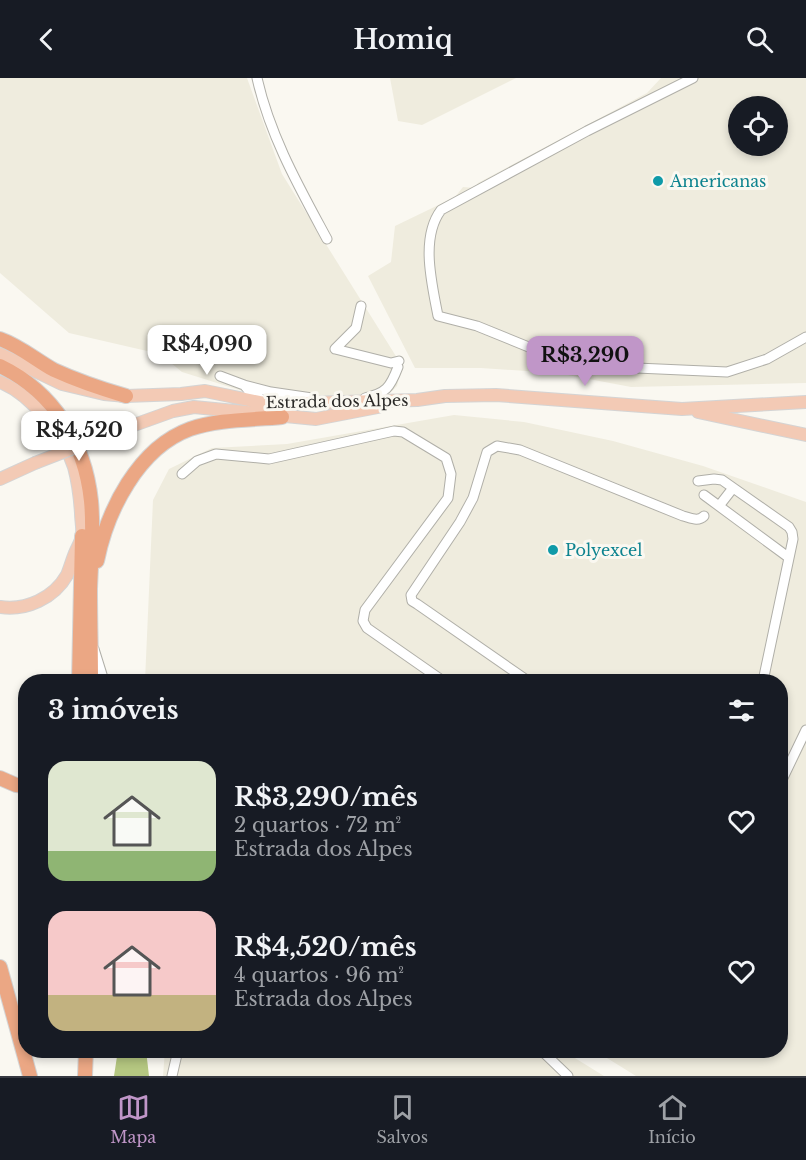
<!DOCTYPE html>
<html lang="pt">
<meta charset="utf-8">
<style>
body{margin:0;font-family:"Libre Baskerville",serif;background:#242831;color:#f1f3f6;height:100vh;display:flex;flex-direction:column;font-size:22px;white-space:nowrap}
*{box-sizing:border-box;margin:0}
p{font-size:20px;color:#9ea1a6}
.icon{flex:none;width:33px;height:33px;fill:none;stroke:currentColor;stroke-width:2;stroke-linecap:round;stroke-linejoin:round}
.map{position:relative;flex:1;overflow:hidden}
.details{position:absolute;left:18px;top:596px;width:770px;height:384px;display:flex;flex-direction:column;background:#171b24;border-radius:24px;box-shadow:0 3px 9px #0003}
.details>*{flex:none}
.buttons{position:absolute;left:728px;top:18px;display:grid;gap:12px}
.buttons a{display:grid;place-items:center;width:60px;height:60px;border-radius:50%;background:#171b24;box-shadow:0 3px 9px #0003;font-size:30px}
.price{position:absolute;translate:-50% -51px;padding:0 14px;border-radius:12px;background:#fff;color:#222;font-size:20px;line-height:39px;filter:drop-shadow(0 2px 3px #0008)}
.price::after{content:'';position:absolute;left:50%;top:36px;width:18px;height:14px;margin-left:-9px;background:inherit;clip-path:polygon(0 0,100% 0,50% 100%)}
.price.current{background:#c096c8;color:#111}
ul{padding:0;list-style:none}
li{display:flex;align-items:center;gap:18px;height:150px;padding:0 30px}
li span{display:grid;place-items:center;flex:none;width:168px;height:120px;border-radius:18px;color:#555}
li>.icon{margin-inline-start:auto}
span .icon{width:72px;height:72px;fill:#fffc;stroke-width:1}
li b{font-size:26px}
h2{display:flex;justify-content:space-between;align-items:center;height:72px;padding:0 30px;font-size:26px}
header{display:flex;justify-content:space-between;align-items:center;height:78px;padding:0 30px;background:#171b24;font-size:27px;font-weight:600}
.tab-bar{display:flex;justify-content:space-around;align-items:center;height:84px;border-top:2px solid #363941;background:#171b24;font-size:16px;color:#9ea1a6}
.tab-bar a{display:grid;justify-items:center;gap:3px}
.tab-bar .current{color:#c096c8}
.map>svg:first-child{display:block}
.built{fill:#efecde;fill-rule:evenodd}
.forest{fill:#b5c781}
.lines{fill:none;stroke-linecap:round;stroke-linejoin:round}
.minor-casing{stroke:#b0afa8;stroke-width:11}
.major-casing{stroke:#d4d4d4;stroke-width:14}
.highway-casing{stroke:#d4d4d4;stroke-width:16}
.minor{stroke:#fff;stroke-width:9}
.major{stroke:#f3cab5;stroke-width:12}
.highway{stroke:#eba784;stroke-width:14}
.major-bridge-casing{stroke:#d4d4d4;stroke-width:14;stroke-linecap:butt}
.major-bridge{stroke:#f3cab5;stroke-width:12}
.culture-dot{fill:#0f9aa8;stroke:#faf8f1;stroke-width:2}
.labels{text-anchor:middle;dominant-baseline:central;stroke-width:6;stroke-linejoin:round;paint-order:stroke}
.culture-label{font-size:16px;fill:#0d838f;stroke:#faf8f1;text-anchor:start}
.street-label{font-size:16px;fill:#2a2927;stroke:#faf8f1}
</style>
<header><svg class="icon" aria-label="back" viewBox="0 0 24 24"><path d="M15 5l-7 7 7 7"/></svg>Homiq<svg class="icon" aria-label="search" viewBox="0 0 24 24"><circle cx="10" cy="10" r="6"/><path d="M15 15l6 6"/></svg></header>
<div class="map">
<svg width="806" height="998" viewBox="0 0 806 998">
<rect width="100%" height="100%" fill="#faf8f1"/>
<path class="built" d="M0,0H247L282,96L399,283L400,296L397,308L392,313L332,327L274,323L182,294L160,276L69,255L0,195Z
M390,0H516L422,47L398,43Z
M661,0H806V305L631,309L557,295L481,290H415L368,198L391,184L395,148L455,119L463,109L475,110L478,105L647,15ZM738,28H777V68H738Z
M454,337L524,344L613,363L703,388L806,424V998H636L594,972H780V603H145L153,422L169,391L212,370L287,366Z
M165,972H562L604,998H163Z"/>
<path class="forest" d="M118,972H146L149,998H114Z"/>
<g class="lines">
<defs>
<path id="minor" d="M257,0C270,58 299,109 327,161
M693,0L587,53L441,132C420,160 432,206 438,238L477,248L568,285L614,289L727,294L767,281L806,259
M335,271L391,285L399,283
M335,271L356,250L361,228
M220,298L244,307L250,314L264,323
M244,307L271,314L312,320
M365,320C386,315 390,310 398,289
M182,396L197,383L216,376L269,381L394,353L403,354L446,380L451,396L448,420L365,532L363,543L367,550L443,603
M698,403L714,401L722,402L789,449L792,454L793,461L763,603
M704,417L788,479
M719,428L733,410
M94,571L104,603
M528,603L417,526L412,523L411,517L460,444L473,420L487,374L497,368L520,372L683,438C691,440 698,444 704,438
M780,706L806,652
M541,972L568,998
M172,998L178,972"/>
<path id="major" d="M0,276L62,306L104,316L126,318L181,316L205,313L269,326L417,322L445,318L496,317L682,331L806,324
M0,304C31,316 64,358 74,389C78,404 80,420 81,435C81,442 83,451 82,458C81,464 77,470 75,475C72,482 70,490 67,497C54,520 26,533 0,529
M698,334L806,357
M112,355L173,333L194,329L316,341L378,329
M0,401L35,385"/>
<path id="highway" d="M0,261C20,268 36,282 54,292C78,303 102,311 126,318
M0,288C54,314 85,365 91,423C94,452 91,482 90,511C90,541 91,572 91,603
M97,483C107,433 138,370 190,351C218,341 252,342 282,339
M79,603L82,458
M0,700L16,707L26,708
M0,889L30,998
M85,998L86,972"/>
</defs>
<use href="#minor" class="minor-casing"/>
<use href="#major" class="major-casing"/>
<use href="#highway" class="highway-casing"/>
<use href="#minor" class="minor"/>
<use href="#major" class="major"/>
<use href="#highway" class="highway"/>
<defs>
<path id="major-bridge" d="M35,385L112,355"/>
</defs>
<use href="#major-bridge" class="major-bridge-casing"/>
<use href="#major-bridge" class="major-bridge"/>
</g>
<g class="culture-dot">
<circle cx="658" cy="103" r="6"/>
<circle cx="553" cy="472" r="6"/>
</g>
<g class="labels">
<g class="culture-label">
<text x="670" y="103">Americanas</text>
<text x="565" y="472">Polyexcel</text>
</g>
<g class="street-label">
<text transform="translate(337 323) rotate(-1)">Estrada dos Alpes</text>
</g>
</g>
</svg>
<div class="buttons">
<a><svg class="icon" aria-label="locate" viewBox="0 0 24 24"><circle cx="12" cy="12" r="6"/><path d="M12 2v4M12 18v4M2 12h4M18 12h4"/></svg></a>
</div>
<b class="price" style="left:207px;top:298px">R$4,090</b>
<b class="price current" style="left:585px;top:309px">R$3,290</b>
<b class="price" style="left:79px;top:384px">R$4,520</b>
<section class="details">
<h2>3 imóveis<svg class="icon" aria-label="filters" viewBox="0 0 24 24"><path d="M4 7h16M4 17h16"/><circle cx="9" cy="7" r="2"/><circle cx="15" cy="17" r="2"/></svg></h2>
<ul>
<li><span style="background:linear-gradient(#dfe7d0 75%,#8fb573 0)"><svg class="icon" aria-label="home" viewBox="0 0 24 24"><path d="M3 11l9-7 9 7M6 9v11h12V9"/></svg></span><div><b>R$3,290/mês</b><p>2 quartos · 72 m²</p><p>Estrada dos Alpes</p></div><svg class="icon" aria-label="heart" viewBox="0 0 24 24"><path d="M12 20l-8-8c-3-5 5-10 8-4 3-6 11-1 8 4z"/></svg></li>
<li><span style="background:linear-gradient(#f6c9c9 70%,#c2b280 0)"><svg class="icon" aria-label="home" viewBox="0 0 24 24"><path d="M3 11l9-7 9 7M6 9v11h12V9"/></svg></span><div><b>R$4,520/mês</b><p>4 quartos · 96 m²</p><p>Estrada dos Alpes</p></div><svg class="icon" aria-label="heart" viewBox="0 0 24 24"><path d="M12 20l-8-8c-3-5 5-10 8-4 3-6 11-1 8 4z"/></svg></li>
</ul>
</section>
</div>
<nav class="tab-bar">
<a class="current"><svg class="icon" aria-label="map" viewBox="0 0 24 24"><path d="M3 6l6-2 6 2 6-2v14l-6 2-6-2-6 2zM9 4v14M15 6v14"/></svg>Mapa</a>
<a><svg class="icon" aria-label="saved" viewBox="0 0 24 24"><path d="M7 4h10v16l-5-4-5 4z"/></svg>Salvos</a>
<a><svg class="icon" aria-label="home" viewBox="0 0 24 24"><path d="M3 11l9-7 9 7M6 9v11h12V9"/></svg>Início</a>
</nav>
